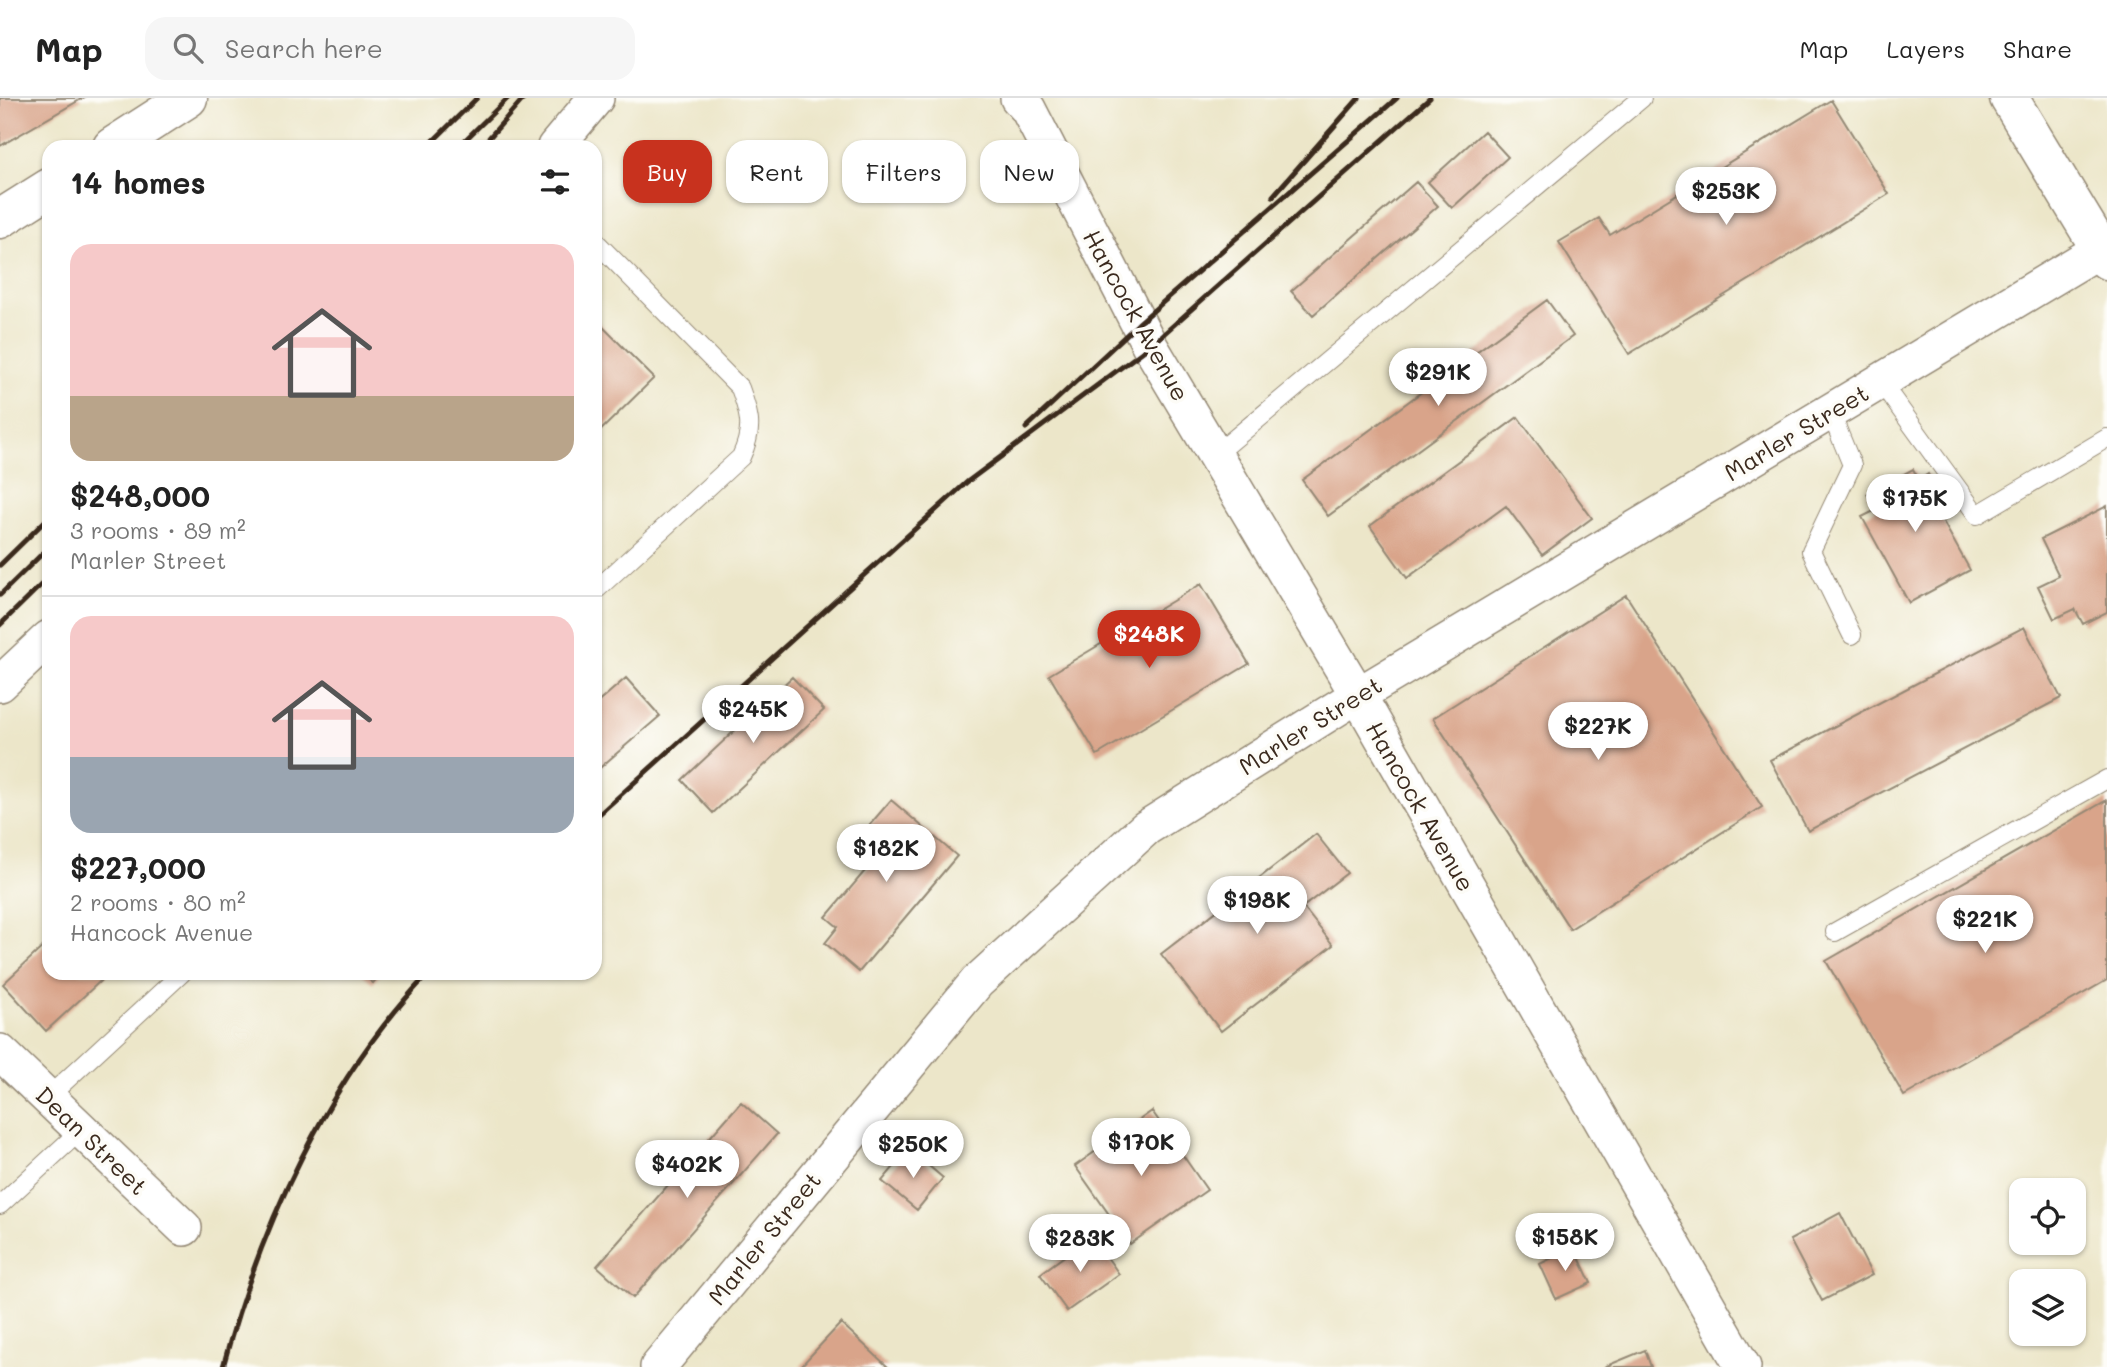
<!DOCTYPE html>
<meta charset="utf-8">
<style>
body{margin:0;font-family:Mali,sans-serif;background:#f6f6f6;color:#222;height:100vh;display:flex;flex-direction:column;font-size:26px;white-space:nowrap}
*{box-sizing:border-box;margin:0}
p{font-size:23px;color:#767676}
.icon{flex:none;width:38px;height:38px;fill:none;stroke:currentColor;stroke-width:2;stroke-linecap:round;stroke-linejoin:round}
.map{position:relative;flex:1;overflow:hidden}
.panel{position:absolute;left:42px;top:42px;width:560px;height:840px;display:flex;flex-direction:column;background:#fff;border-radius:21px;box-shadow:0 2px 5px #0004}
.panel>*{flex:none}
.top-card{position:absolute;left:623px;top:42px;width:665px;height:63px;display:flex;gap:14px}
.fabs{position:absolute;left:2009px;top:1080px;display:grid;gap:14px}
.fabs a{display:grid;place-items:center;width:77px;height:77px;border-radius:14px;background:#fff;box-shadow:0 2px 5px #0004;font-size:35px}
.price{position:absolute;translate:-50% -60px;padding:0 16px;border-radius:24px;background:#fff;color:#222;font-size:23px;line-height:46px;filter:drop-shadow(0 2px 4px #0008)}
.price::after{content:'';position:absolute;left:50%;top:42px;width:21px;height:16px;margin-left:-10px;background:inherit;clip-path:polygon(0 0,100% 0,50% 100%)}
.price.on{background:#c8321e;color:#fff}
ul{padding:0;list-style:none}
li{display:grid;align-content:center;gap:14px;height:371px;padding:0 28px}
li+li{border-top:2px solid #e0e0e0}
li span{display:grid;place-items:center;height:217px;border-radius:21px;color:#555}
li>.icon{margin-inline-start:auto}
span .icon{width:126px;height:126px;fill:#fffc;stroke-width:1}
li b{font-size:30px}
h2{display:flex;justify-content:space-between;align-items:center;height:84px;padding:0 28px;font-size:30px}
.pill{padding:0 24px;border-radius:21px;background:#fff;box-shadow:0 2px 5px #0004;font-size:24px;line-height:63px}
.pill.on{background:#c8321e;color:#fff}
header{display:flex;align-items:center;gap:42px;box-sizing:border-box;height:98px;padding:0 35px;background:#fff;border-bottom:2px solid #e0e0e0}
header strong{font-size:33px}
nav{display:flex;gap:38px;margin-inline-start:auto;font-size:24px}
.search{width:490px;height:63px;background:#f6f6f6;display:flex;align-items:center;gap:18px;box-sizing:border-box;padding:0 24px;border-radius:21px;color:#767676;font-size:26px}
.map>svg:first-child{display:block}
.building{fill:#d9a48a}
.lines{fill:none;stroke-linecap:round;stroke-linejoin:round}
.service-casing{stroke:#948874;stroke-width:20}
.minor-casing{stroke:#948874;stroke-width:38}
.tertiary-casing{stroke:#948874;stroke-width:41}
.service{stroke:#fff;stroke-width:18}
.minor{stroke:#fff;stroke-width:35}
.tertiary{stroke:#fff;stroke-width:38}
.rail{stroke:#3b2a1e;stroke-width:5}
.labels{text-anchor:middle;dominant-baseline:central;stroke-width:7;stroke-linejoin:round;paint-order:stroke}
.street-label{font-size:24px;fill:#3b2a1e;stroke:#fdfcf7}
</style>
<header>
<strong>Map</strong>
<div class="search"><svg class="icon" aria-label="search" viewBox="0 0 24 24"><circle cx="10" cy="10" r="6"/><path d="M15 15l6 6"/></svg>Search here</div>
<nav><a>Map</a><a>Layers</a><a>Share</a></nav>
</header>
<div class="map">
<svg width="2107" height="1269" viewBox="0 0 2107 1269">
<rect width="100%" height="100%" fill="#fdfcf7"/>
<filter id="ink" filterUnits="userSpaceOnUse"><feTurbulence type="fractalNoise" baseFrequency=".0143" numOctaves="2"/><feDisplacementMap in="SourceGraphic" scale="14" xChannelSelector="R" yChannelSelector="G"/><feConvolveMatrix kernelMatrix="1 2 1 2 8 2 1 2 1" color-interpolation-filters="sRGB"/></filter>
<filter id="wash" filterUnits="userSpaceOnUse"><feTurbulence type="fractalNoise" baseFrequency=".00686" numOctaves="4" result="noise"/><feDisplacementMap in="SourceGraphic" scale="28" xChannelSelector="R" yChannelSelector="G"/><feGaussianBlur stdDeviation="1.57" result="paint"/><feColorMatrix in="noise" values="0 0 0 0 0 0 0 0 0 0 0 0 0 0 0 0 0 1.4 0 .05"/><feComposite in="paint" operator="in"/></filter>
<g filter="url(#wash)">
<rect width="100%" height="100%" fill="#ece6c9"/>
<g id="blocks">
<path class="building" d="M0,0H83L0,48Z
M1831,2L1889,96L1629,256L1559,144L1599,120L1610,137Z
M1484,33L1508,59L1452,110L1428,84Z
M1416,84L1438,108L1313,217L1291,193Z
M1547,202L1573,238L1328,418L1302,382Z
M595,221L654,280L595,338Z
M1518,319L1592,420L1542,457L1506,408L1407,480L1370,428Z
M1913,371L1919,382L1928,376L1931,382L1940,377L1954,401L1936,411L1970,472L1909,505L1862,419L1876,412L1867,396Z
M2107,408V514L2083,526L2075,511L2054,521L2038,488L2059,478L2041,441Z
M1201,486L1249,566L1097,657L1049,577Z
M1626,497L1762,709L1570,831L1433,620Z
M2024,529L2061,600L1808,733L1770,662Z
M792,579L824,612L713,715L682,682Z
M626,580L660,618L595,674V607Z
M891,702L957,758L859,874L825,845L838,829L826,819L870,767L857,756L869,744L861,737Z
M2107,702V882L1904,998L1826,863Z
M1316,736L1347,775L1303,809L1333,847L1221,933L1161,856Z
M49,843V875H109L46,933L3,886Z
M361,875H381L373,885Z
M741,1004L777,1036L633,1200L597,1168Z
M1152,1013L1207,1092L1130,1146L1075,1068Z
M909,1051L943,1080L917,1112L882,1083Z
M1840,1115L1872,1177L1822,1203L1790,1142Z
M1092,1138L1119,1176L1067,1213L1040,1176Z
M1574,1149L1591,1185L1556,1201L1540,1166Z
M841,1225L888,1269H800Z
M1645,1252L1651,1269H1604Z"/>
</g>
</g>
<g filter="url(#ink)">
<use href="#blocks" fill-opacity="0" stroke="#948874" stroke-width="2"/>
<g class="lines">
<defs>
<path id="service" d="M595,143L740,290C750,318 754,331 741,359L595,493
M1880,283L1977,417L2107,340
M1830,313L1852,367L1811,453L1852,537
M1215,357L1642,0
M1835,834L2107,681
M47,1000L182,875
M0,1107L81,1032"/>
<path id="minor" d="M1018,0L1028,11L1150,248L1358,597L1743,1269
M555,49L596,0
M0,586L49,540
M0,954L184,1130
M658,1269L977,884L1146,730L1358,597L2101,151"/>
<path id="tertiary" d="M2009,0L2107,162
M112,49L188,0
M0,121L49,90"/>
</defs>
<use href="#service" class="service-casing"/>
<use href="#minor" class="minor-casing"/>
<use href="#tertiary" class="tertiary-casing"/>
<use href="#service" class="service"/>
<use href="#minor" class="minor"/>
<use href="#tertiary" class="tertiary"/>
<path class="rail" d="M427,49L477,0
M458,49L508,0
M481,49L524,0
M1273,98L1359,0
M1026,330L1138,226L1397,0
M0,467L49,419
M0,497L49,449
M0,527L49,479
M595,720L967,384L1150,248L1430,0
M223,1269C260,1129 328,980 429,875"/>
</g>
</g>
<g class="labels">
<g class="street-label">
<text transform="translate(1137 217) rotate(61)">Hancock Avenue</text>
<text transform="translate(1796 334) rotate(-31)">Marler Street</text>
<text transform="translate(1310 627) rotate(-32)">Marler Street</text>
<text transform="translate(1421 708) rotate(60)">Hancock Avenue</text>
<text transform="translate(92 1042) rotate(44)">Dean Street</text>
<text transform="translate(764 1140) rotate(-51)">Marler Street</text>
</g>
</g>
</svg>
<div class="fabs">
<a><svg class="icon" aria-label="locate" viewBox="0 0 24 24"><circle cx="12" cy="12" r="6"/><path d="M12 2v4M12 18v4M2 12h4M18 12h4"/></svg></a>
<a><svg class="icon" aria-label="layers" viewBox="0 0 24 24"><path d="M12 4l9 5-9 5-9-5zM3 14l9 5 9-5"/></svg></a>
</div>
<b class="price" style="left:1726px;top:129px">$253K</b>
<b class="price" style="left:1438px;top:310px">$291K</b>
<b class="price" style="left:1915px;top:436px">$175K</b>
<b class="price on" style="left:1149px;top:572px">$248K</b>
<b class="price" style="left:753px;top:647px">$245K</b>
<b class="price" style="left:1598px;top:664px">$227K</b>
<b class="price" style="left:886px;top:786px">$182K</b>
<b class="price" style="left:1257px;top:838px">$198K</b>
<b class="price" style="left:1985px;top:857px">$221K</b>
<b class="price" style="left:1141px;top:1080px">$170K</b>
<b class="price" style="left:913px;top:1082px">$250K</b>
<b class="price" style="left:687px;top:1102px">$402K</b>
<b class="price" style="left:1565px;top:1175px">$158K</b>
<b class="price" style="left:1080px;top:1176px">$283K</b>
<div class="top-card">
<a class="pill on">Buy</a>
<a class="pill">Rent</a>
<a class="pill">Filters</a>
<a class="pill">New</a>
</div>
<section class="panel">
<h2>14 homes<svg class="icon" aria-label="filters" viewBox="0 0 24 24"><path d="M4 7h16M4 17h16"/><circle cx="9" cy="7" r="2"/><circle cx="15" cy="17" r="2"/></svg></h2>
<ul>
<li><span style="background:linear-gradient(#f6c9c9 70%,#b9a48a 0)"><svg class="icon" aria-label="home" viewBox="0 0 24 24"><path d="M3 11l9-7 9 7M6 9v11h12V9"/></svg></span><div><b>$248,000</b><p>3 rooms · 89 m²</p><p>Marler Street</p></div></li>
<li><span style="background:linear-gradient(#f6c9c9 65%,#9aa5b1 0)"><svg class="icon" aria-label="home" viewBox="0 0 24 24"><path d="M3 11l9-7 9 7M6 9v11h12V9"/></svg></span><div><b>$227,000</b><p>2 rooms · 80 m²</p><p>Hancock Avenue</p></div></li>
</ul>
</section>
</div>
